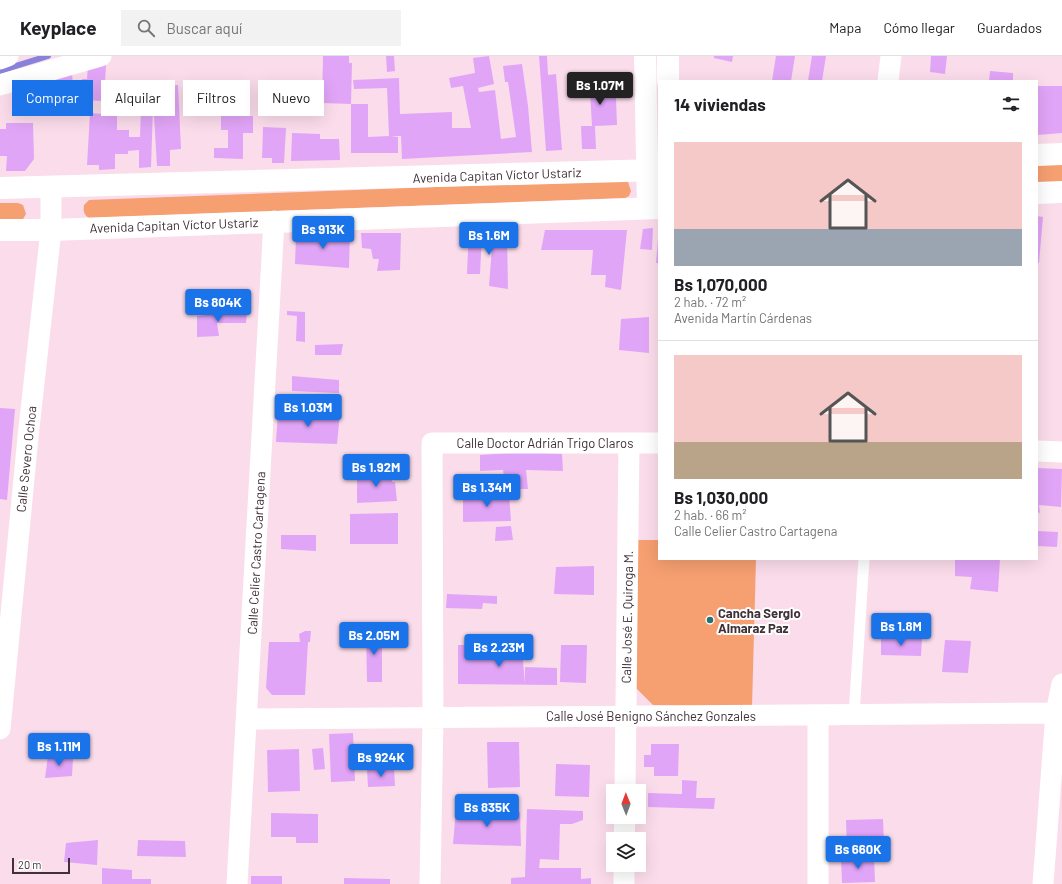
<!DOCTYPE html>
<html lang="es">
<meta charset="utf-8">
<style>
body{margin:0;font-family:Barlow,sans-serif;background:#f2f2f2;color:#202124;height:100vh;display:flex;flex-direction:column;font-size:15px;white-space:nowrap}
*{box-sizing:border-box;margin:0}
p{font-size:13px;color:#757577}
.icon{flex:none;width:22px;height:22px;fill:none;stroke:currentColor;stroke-width:2;stroke-linecap:round;stroke-linejoin:round}
.map{position:relative;flex:1;overflow:hidden}
.panel{position:absolute;left:658px;top:24px;width:380px;height:480px;display:flex;flex-direction:column;background:#fff;border-radius:0px;box-shadow:0 4px 16px #0002}
.panel>*{flex:none}
.hud{position:absolute;left:12px;top:24px;width:380px;height:36px;display:flex;gap:8px}
.needle{width:26px;rotate:359deg}
.buttons{position:absolute;left:606px;top:728px;display:grid;gap:8px}
.buttons a{display:grid;place-items:center;width:40px;height:40px;border-radius:0px;background:#fff;box-shadow:0 4px 16px #0002;font-size:20px}
.scale{position:absolute;left:12px;bottom:10px;width:58px;box-sizing:border-box;padding-left:4px;border:2px solid #403139;border-top:0;font-size:11px;line-height:14px;white-space:nowrap;color:#403139;-webkit-text-stroke:3px #fff;paint-order:stroke}
.price{position:absolute;translate:-50% -34px;padding:0 9px;border-radius:4px;background:#1a73e8;color:#fff;font-size:13px;line-height:26px;filter:drop-shadow(0 1px 2px #0008)}
.price::after{content:'';position:absolute;left:50%;top:24px;width:12px;height:9px;margin-left:-6px;background:inherit;clip-path:polygon(0 0,100% 0,50% 100%)}
.price.selected{background:#222;color:#fff}
ul{padding:0;list-style:none}
li{display:grid;align-content:center;gap:8px;height:212px;padding:0 16px}
li+li{border-top:1px solid #e0e0e0}
li span{display:grid;place-items:center;height:124px;border-radius:0px;color:#555}
li>.icon{margin-inline-start:auto}
span .icon{width:72px;height:72px;fill:#fffc;stroke-width:1}
li b{font-size:17px}
h2{display:flex;justify-content:space-between;align-items:center;height:48px;padding:0 16px;font-size:17px}
.tag{padding:0 14px;border-radius:0px;background:#fff;box-shadow:0 4px 16px #0002;font-size:14px;line-height:36px}
.tag.selected{background:#1a73e8;color:#fff}
header{display:flex;align-items:center;gap:24px;box-sizing:border-box;height:56px;padding:0 20px;background:#fff;border-bottom:1px solid #e0e0e0}
header strong{font-size:19px}
nav{display:flex;gap:22px;margin-inline-start:auto;font-size:14px}
.search{width:280px;height:36px;background:#f2f2f2;display:flex;align-items:center;gap:10px;box-sizing:border-box;padding:0 14px;border-radius:0px;color:#757577;font-size:15px}
.map>svg:first-child{display:block}
.green{fill:#f69f71}
.lines{fill:none;stroke-linecap:round;stroke-linejoin:round}
.stream{stroke:#8982da;stroke-width:6}
.building{fill:#e1a5f7}
.lane{stroke:#fff;stroke-width:11}
.street{stroke:#fff;stroke-width:21}
.secondary{stroke:#fff;stroke-width:22}
.primary{stroke:#fff;stroke-width:22}
.poi-dot{fill:#277171;stroke:#fff;stroke-width:1.5}
.labels{text-anchor:middle;dominant-baseline:central;stroke-width:4;stroke-linejoin:round;paint-order:stroke}
.street-label{font-size:13px;fill:#403139;stroke:#fff}
.poi-label{font-size:13px;font-weight:bold;fill:#403139;stroke:#fff;text-anchor:start}
</style>
<header>
<strong>Keyplace</strong>
<div class="search"><svg class="icon" aria-label="search" viewBox="0 0 24 24"><circle cx="10" cy="10" r="6"/><path d="M15 15l6 6"/></svg>Buscar aquí</div>
<nav><a>Mapa</a><a>Cómo llegar</a><a>Guardados</a></nav>
</header>
<div class="map">
<svg width="1062" height="828" viewBox="0 0 1062 828">
<rect width="100%" height="100%" fill="#fbdceb"/>
<path class="green" d="M1062,108V127L1037,128V109Z
M625,124L628,126L631,135L629,140L625,142L89,162C84,159 83,155 84,149L89,144Z
M0,147H18L23,149L26,158L23,163L18,165H0Z
M638,484H659V503H756L752,651L653,649L636,632Z"/>
<g class="lines">
<path class="stream" d="M0,15L48,0"/>
</g>
<path class="building" d="M323,0H349V7H337H352L351,48L322,47Z
M386,0H394L395,15L387,16Z
M489,0L494,28L478,32L479,36L495,34L501,83L516,81L508,26H505L503,10L522,8L528,50L532,96L402,103L401,80H391L398,81V97H351V48H368V81L389,80L387,32L354,33L353,24L399,22L400,58L452,56V72H471L463,30L451,32L449,22L475,17L473,2Z
M539,0H547L548,19L556,18L562,94L546,95Z
M714,0H733L732,6L714,2Z
M776,0H795L791,25H772Z
M812,0H826L822,25H808Z
M931,0H947L945,18L930,16Z
M88,8L106,9L104,45L81,44L82,23H87Z
M72,14L73,34L54,36L52,17Z
M990,15L1013,17V25H989Z
M615,16L617,69L595,70L596,93H582L581,70H592L589,17Z
M48,28L51,49L34,53L32,32Z
M178,29L181,93L170,94V110H157L153,44L165,43V30Z
M1038,30H1062V77L1037,79Z
M141,52L153,53L151,111L139,112V94L128,95V98H115V113L99,114V109H87L90,57L117,59V74H129V81H140Z
M221,60H253V77H243V103L214,102V92H228V74H221Z
M6,67H33L34,103L25,115H6L7,100H0V73H6Z
M263,71L286,72L284,107H272V102H262Z
M292,77L320,78V83H339L340,104L291,105Z
M1037,160L1043,161L1039,207H1037Z
M469,171H493V179L507,177L508,233L489,230L493,179L482,178L480,218H467Z
M653,172L652,194L640,193L643,173Z
M545,174H627L621,234L605,231L606,219H591L593,194H541Z
M350,177L349,212L295,208L296,180Z
M361,177H401L400,214L377,215L379,203H373L371,193L362,192Z
M658,183H659V207H656Z
M247,255L246,267H217L219,280L197,281V260Z
M287,255L305,256V286L296,285L297,260L287,259Z
M649,261V297L619,294L621,263Z
M343,288L341,299H315V289Z
M292,320L339,324V337L292,335Z
M0,352L15,353L7,444L0,443Z
M278,356L340,357L337,388L276,386Z
M525,396L562,398L563,415L526,414L528,433H506L503,414L480,415V399Z
M1037,412L1062,413L1061,451L1039,449L1040,457L1037,456Z
M391,416L392,426H395L397,445L357,447V423H361V417Z
M509,437L511,465L463,466V438Z
M398,457V488H350V458Z
M511,470L513,484L495,485L496,471Z
M1037,475L1058,476L1057,491L1037,490Z
M281,479H316V495L281,493Z
M955,503H1000L998,536L970,533L972,521L955,520Z
M594,510V539L554,538L556,511Z
M447,538L497,540V548L483,547L482,553L446,552Z
M382,574V626H367L366,575Z
M305,575H311L310,586H308L305,639H272L266,632L269,586H300L299,578Z
M881,581L922,583L921,600L881,599Z
M945,584L971,585L968,617L942,616Z
M458,589H488V595L522,594L525,628V611L557,612V629L458,628Z
M561,589H587L586,627L560,626Z
M353,677L355,725L331,726L329,678Z
M487,686H519L520,731L488,732Z
M651,688H679L678,720H654V711H644V699H651Z
M323,692L325,713L314,714L312,693Z
M299,693L300,735L268,736L267,694Z
M48,700L73,703L72,720L45,722Z
M556,708L590,709L589,741L555,740Z
M394,712L395,730L368,731L367,713Z
M682,724L697,725L696,742H715L714,753L648,751V737L682,738Z
M456,753L520,756L521,790L453,788Z
M527,753L583,755V764L572,768H560L559,804L540,803L539,812H581V823L591,822V828H511V822L525,821Z
M271,757L318,758V787H296V781H271Z
M883,763L884,791L847,792L846,764Z
M98,784L97,809L64,806L66,787Z
M138,784L185,785L186,801L137,800Z
M874,800L875,826L842,827L841,801Z
M102,812L132,814V823H151V828H102Z
M251,820H282V828H251Z
M344,822L390,823V828H344Z"/>
<g class="lines">
<path class="lane" d="M854,659L864,503"/>
<path class="street" d="M0,3L8,0
M888,25L891,0
M0,29L101,0
M1037,395L1062,396
M247,663L1056,657
M0,673L28,381L51,174V132
M625,735L629,387
M624,783L625,761
M237,828L274,165
M430,828L433,662L432,387H659
M624,828V809
M818,828V659
M1043,828L1056,657L1062,628"/>
<path class="secondary" d="M645,0L648,152
M668,0V25"/>
<path class="primary" d="M1037,99L1062,98
M0,132L659,114
M1037,137L1062,136
M0,174H51L659,152"/>
</g>
<circle class="poi-dot" cx="710" cy="564" r="4"/>
<g class="labels">
<g class="street-label">
<text transform="translate(497 119) rotate(-2)">Avenida Capitan Víctor Ustariz</text>
<text transform="translate(174 169) rotate(-2)">Avenida Capitan Víctor Ustariz</text>
<text x="545" y="387">Calle Doctor Adrián Trigo Claros</text>
<text transform="translate(26 403) rotate(-84)">Calle Severo Ochoa</text>
<text transform="translate(256 497) rotate(-87)">Calle Celier Castro Cartagena</text>
<text transform="translate(627 561) rotate(-89)">Calle José E. Quiroga M.</text>
<text x="651" y="660">Calle José Benigno Sánchez Gonzales</text>
</g>
<g class="poi-label">
<text x="718" y="557">Cancha Sergio<tspan x="718" dy="15">Almaraz Paz</tspan></text>
</g>
</g>
</svg>
<div class="buttons">
<a><svg class="needle" viewBox="-14 -14 28 28"><path d="M0-13l5 13h-10z" fill="#e53935"/><path d="M0 13l5-13h-10z" fill="#757577"/></svg></a>
<a><svg class="icon" aria-label="layers" viewBox="0 0 24 24"><path d="M12 4l9 5-9 5-9-5zM3 14l9 5 9-5"/></svg></a>
</div>
<div class="scale">20 m</div>
<b class="price selected" style="left:600px;top:50px">Bs 1.07M</b>
<b class="price" style="left:323px;top:194px">Bs 913K</b>
<b class="price" style="left:489px;top:200px">Bs 1.6M</b>
<b class="price" style="left:218px;top:267px">Bs 804K</b>
<b class="price" style="left:308px;top:372px">Bs 1.03M</b>
<b class="price" style="left:376px;top:432px">Bs 1.92M</b>
<b class="price" style="left:487px;top:452px">Bs 1.34M</b>
<b class="price" style="left:901px;top:591px">Bs 1.8M</b>
<b class="price" style="left:374px;top:600px">Bs 2.05M</b>
<b class="price" style="left:499px;top:612px">Bs 2.23M</b>
<b class="price" style="left:59px;top:711px">Bs 1.11M</b>
<b class="price" style="left:381px;top:722px">Bs 924K</b>
<b class="price" style="left:487px;top:772px">Bs 835K</b>
<b class="price" style="left:858px;top:814px">Bs 660K</b>
<div class="hud">
<a class="tag selected">Comprar</a>
<a class="tag">Alquilar</a>
<a class="tag">Filtros</a>
<a class="tag">Nuevo</a>
</div>
<section class="panel">
<h2>14 viviendas<svg class="icon" aria-label="filters" viewBox="0 0 24 24"><path d="M4 7h16M4 17h16"/><circle cx="9" cy="7" r="2"/><circle cx="15" cy="17" r="2"/></svg></h2>
<ul>
<li><span style="background:linear-gradient(#f6c9c9 70%,#9aa5b1 0)"><svg class="icon" aria-label="home" viewBox="0 0 24 24"><path d="M3 11l9-7 9 7M6 9v11h12V9"/></svg></span><div><b>Bs 1,070,000</b><p>2 hab. · 72 m²</p><p>Avenida Martín Cárdenas</p></div></li>
<li><span style="background:linear-gradient(#f6c9c9 70%,#b9a48a 0)"><svg class="icon" aria-label="home" viewBox="0 0 24 24"><path d="M3 11l9-7 9 7M6 9v11h12V9"/></svg></span><div><b>Bs 1,030,000</b><p>2 hab. · 66 m²</p><p>Calle Celier Castro Cartagena</p></div></li>
</ul>
</section>
</div>
